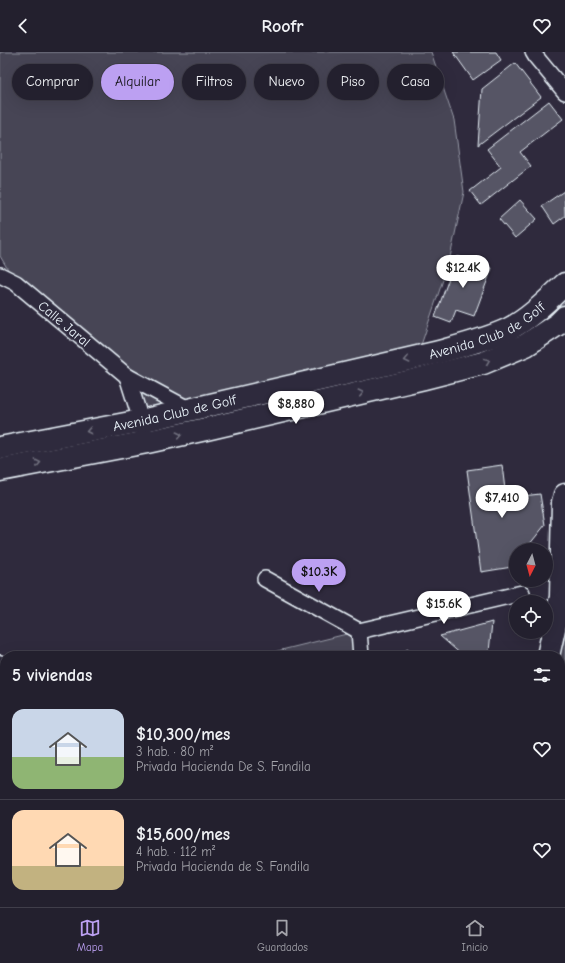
<!DOCTYPE html>
<html lang="es">
<meta charset="utf-8">
<style>
body{margin:0;font-family:"Comic Neue",sans-serif;background:#2f2d3a;color:#f1f3f6;height:100vh;display:flex;flex-direction:column;font-size:15px;white-space:nowrap}
*{box-sizing:border-box;margin:0}
p{font-size:13px;color:#a3a3aa}
.icon{flex:none;width:22px;height:22px;fill:none;stroke:currentColor;stroke-width:2;stroke-linecap:round;stroke-linejoin:round}
.map{position:relative;flex:1;overflow:hidden}
.side{position:absolute;left:0px;top:599px;width:565px;height:256px;display:flex;flex-direction:column;background:#23202e;border-radius:16px 16px 0 0;box-shadow:0 4px 16px #0002,0 0 0 1px #403e4a}
.side>*{flex:none}
.guide{position:absolute;left:12px;top:12px;width:541px;height:36px;display:flex;gap:8px}
.needle{width:26px;rotate:186deg}
.fabs{position:absolute;left:509px;top:491px;display:grid;gap:8px}
.fabs a{display:grid;place-items:center;width:44px;height:44px;border-radius:50%;background:#23202e;box-shadow:0 4px 16px #0002,0 0 0 1px #403e4a;font-size:20px}
.price{position:absolute;translate:-50% -34px;padding:0 9px;border-radius:14px;background:#fff;color:#222;font-size:13px;line-height:26px;filter:drop-shadow(0 1px 2px #0008)}
.price::after{content:'';position:absolute;left:50%;top:24px;width:12px;height:9px;margin-left:-6px;background:inherit;clip-path:polygon(0 0,100% 0,50% 100%)}
.price.active{background:#bca0f2;color:#111}
ul{padding:0;list-style:none}
li{display:flex;align-items:center;gap:12px;height:100px;padding:0 12px}
li+li{border-top:1px solid #403e4a}
li span{display:grid;place-items:center;flex:none;width:112px;height:80px;border-radius:12px;color:#555}
li>.icon{margin-inline-start:auto}
span .icon{width:48px;height:48px;fill:#fffc;stroke-width:1}
li b{font-size:17px}
h2{display:flex;justify-content:space-between;align-items:center;height:48px;padding:0 12px;font-size:17px}
.tag{padding:0 14px;border-radius:18px;background:#23202e;box-shadow:0 4px 16px #0002,0 0 0 1px #403e4a;font-size:14px;line-height:36px}
.tag.active{background:#bca0f2;color:#111}
header{display:flex;justify-content:space-between;align-items:center;height:52px;padding:0 12px;background:#23202e;font-size:18px;font-weight:800}
.dock{display:flex;justify-content:space-around;align-items:center;height:56px;border-top:1px solid #403e4a;background:#23202e;font-size:11px;color:#a3a3aa}
.dock a{display:grid;justify-items:center;gap:2px}
.dock .active{color:#bca0f2}
.map>svg:first-child{display:block}
.green{fill:#464455;stroke:#979aa6}
.building{fill:#575565;stroke:#e8f1f8}
.lines{fill:none;stroke-linecap:round;stroke-linejoin:round}
.street-casing{stroke:#e8f1f8;stroke-width:18}
.secondary-casing{stroke:#e8f1f8;stroke-width:25}
.street{stroke:#2f2a3d;stroke-width:15}
.secondary{stroke:#2f2a3d;stroke-width:22}
.oneway{stroke:#70707e}
.labels{text-anchor:middle;dominant-baseline:central;stroke-width:3.5;stroke-linejoin:round;paint-order:stroke}
.street-label{font-size:14px;fill:#e8f1f8;stroke:#2f2a3d}
</style>
<header><svg class="icon" aria-label="back" viewBox="0 0 24 24"><path d="M15 5l-7 7 7 7"/></svg>Roofr<svg class="icon" aria-label="heart" viewBox="0 0 24 24"><path d="M12 20l-8-8c-3-5 5-10 8-4 3-6 11-1 8 4z"/></svg></header>
<div class="map">
<svg width="565" height="855" viewBox="0 0 565 855">
<rect width="100%" height="100%" fill="#2f2a3d"/>
<filter id="ink" filterUnits="userSpaceOnUse"><feTurbulence type="fractalNoise" baseFrequency=".025" numOctaves="2"/><feDisplacementMap in="SourceGraphic" scale="8" xChannelSelector="R" yChannelSelector="G"/><feConvolveMatrix kernelMatrix="1 2 1 2 8 2 1 2 1" color-interpolation-filters="sRGB"/></filter>
<g filter="url(#ink)">
<path class="green" d="M0,0H431L454,68L464,140L449,210L417,305L482,287L565,232V265L526,293L0,418V396L141,369L127,324L16,231L0,204Z
M565,443V645L560,656V604H548Z
M359,579L361,604H257Z
M5,660V821H0V661Z"/>
<path class="building" d="M453,0H496L501,8L473,28Z
M515,11L541,45L478,93L482,37Z
M549,49L563,67L520,100L531,114L481,153L470,139L501,115L487,97Z
M564,139L565,164L554,172L542,154Z
M520,148L537,167L515,186L499,167Z
M457,204L492,216L474,264L456,258L451,271L435,265Z
M502,413L506,446L540,442L545,473L525,498H516V510L512,515L481,520L467,418Z
M492,570L489,600L485,604H463L440,584Z
M407,597L416,604H402Z
M5,847V850H18V855H0V848Z
M51,850H123L113,855H51Z
M242,850H287L279,855H245Z
M520,850H531L542,855H515Z"/>
<g class="lines">
<defs>
<g id="street">
<path d="M533,0L536,5L565,40"/>
<path id="s1" d="M0,223L16,231L127,324L192,359"/>
<path d="M127,324L144,378"/>
<path d="M265,527L359,579"/>
<path d="M359,579L522,541"/>
<path d="M359,579L361,604"/>
<path d="M0,611L5,618"/>
<path d="M0,821H5"/>
<path d="M154,850L157,855"/>
</g>
<g id="secondary">
<path id="s2" d="M0,396L141,369L435,301C460,294 486,288 509,277C529,267 549,247 565,232"/>
<path d="M0,418L147,390L206,377L424,326L483,311L526,293L558,272L565,265"/>
<path d="M548,604L561,545L563,450L565,443"/>
<path d="M560,656L565,645"/>
<path d="M407,855L411,850"/>
<path d="M437,855L442,850"/>
</g>
</defs>
<use href="#street" class="street-casing"/>
<use href="#secondary" class="secondary-casing"/>
<use href="#street" class="street"/>
<use href="#secondary" class="secondary"/>
</g>
<defs><path id="oneway-chevron" d="M-2-3.5L2.5 0L-2 3.5" fill="none" stroke-width="1.6" stroke-linecap="round" stroke-linejoin="round"/></defs>
<g class="oneway">
<use href="#oneway-chevron" transform="translate(407 308) rotate(167)"/>
<use href="#oneway-chevron" transform="translate(487 309) rotate(-21)"/>
<use href="#oneway-chevron" transform="translate(361 341) rotate(-13)"/>
<use href="#oneway-chevron" transform="translate(89 379) rotate(169)"/>
<use href="#oneway-chevron" transform="translate(179 383) rotate(-12)"/>
<use href="#oneway-chevron" transform="translate(38 411) rotate(-11)"/>
</g>
</g>
<g class="labels">
<g class="street-label">
<text stroke="none"><textPath href="#s1" startOffset="81">Calle Jaral</textPath></text>
<text stroke="none"><textPath href="#s2" startOffset="502">Avenida Club de Golf</textPath></text>
<text stroke="none"><textPath href="#s2" startOffset="178">Avenida Club de Golf</textPath></text>
</g>
</g>
</svg>
<div class="fabs">
<a><svg class="needle" viewBox="-14 -14 28 28"><path d="M0-13l5 13h-10z" fill="#e53935"/><path d="M0 13l5-13h-10z" fill="#a3a3aa"/></svg></a>
<a><svg class="icon" aria-label="locate" viewBox="0 0 24 24"><circle cx="12" cy="12" r="6"/><path d="M12 2v4M12 18v4M2 12h4M18 12h4"/></svg></a>
</div>
<b class="price" style="left:463px;top:237px">$12.4K</b>
<b class="price" style="left:296px;top:373px">$8,880</b>
<b class="price" style="left:502px;top:467px">$7,410</b>
<b class="price active" style="left:319px;top:541px">$10.3K</b>
<b class="price" style="left:444px;top:573px">$15.6K</b>
<div class="guide">
<a class="tag">Comprar</a>
<a class="tag active">Alquilar</a>
<a class="tag">Filtros</a>
<a class="tag">Nuevo</a>
<a class="tag">Piso</a>
<a class="tag">Casa</a>
</div>
<section class="side">
<h2>5 viviendas<svg class="icon" aria-label="filters" viewBox="0 0 24 24"><path d="M4 7h16M4 17h16"/><circle cx="9" cy="7" r="2"/><circle cx="15" cy="17" r="2"/></svg></h2>
<ul>
<li><span style="background:linear-gradient(#c9d6e8 60%,#8fb573 0)"><svg class="icon" aria-label="home" viewBox="0 0 24 24"><path d="M3 11l9-7 9 7M6 9v11h12V9"/></svg></span><div><b>$10,300/mes</b><p>3 hab. · 80 m²</p><p>Privada Hacienda De S. Fandila</p></div><svg class="icon" aria-label="heart" viewBox="0 0 24 24"><path d="M12 20l-8-8c-3-5 5-10 8-4 3-6 11-1 8 4z"/></svg></li>
<li><span style="background:linear-gradient(#ffd9b3 70%,#c2b280 0)"><svg class="icon" aria-label="home" viewBox="0 0 24 24"><path d="M3 11l9-7 9 7M6 9v11h12V9"/></svg></span><div><b>$15,600/mes</b><p>4 hab. · 112 m²</p><p>Privada Hacienda de S. Fandila</p></div><svg class="icon" aria-label="heart" viewBox="0 0 24 24"><path d="M12 20l-8-8c-3-5 5-10 8-4 3-6 11-1 8 4z"/></svg></li>
</ul>
</section>
</div>
<nav class="dock">
<a class="active"><svg class="icon" aria-label="map" viewBox="0 0 24 24"><path d="M3 6l6-2 6 2 6-2v14l-6 2-6-2-6 2zM9 4v14M15 6v14"/></svg>Mapa</a>
<a><svg class="icon" aria-label="saved" viewBox="0 0 24 24"><path d="M7 4h10v16l-5-4-5 4z"/></svg>Guardados</a>
<a><svg class="icon" aria-label="home" viewBox="0 0 24 24"><path d="M3 11l9-7 9 7M6 9v11h12V9"/></svg>Inicio</a>
</nav>
